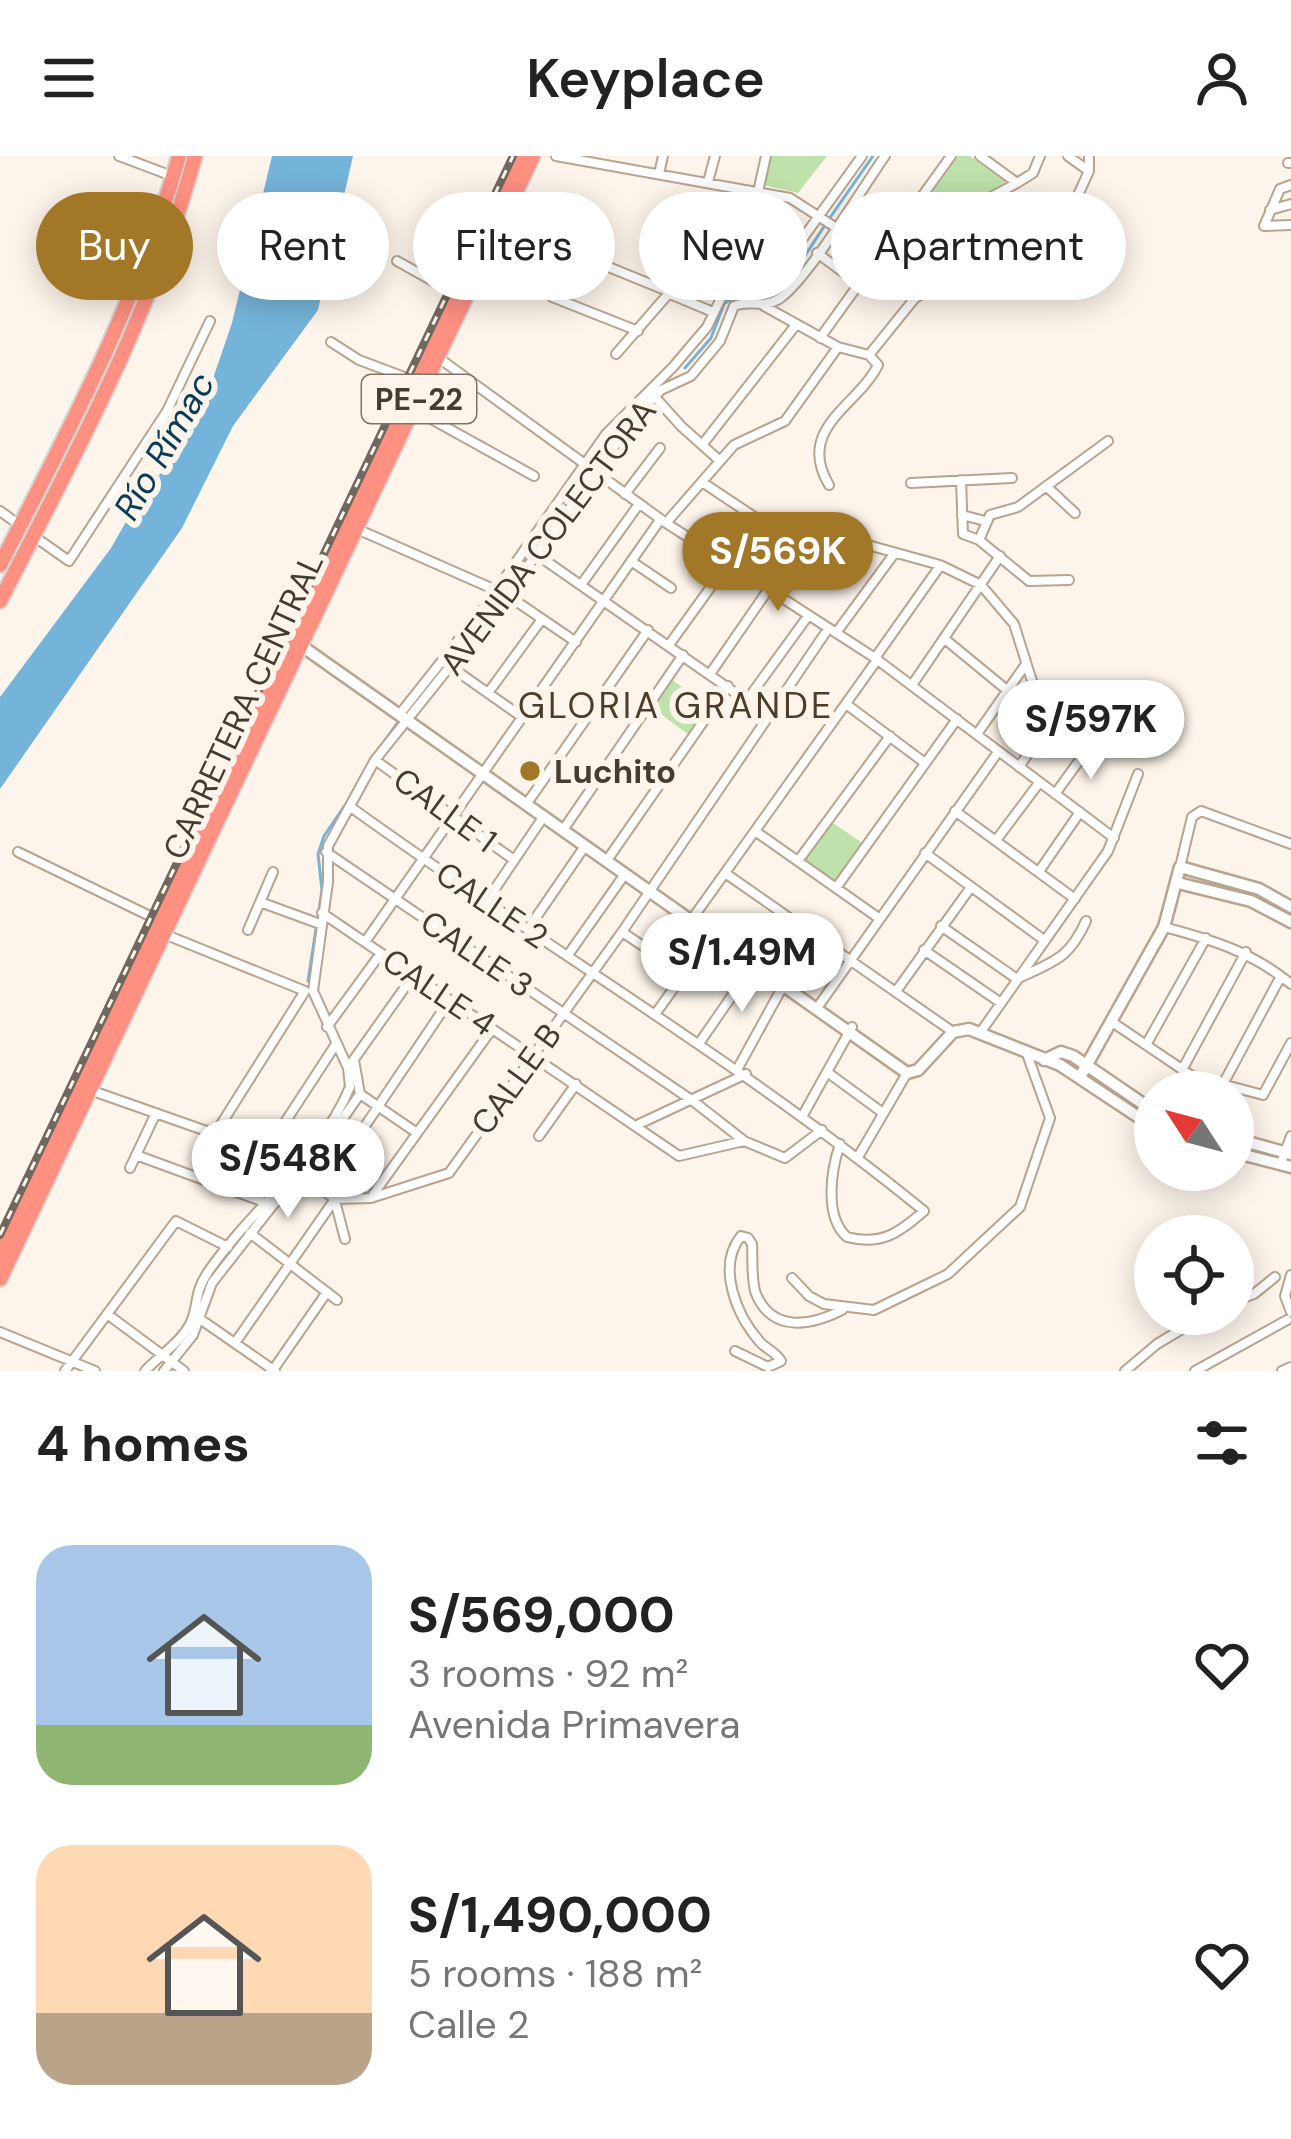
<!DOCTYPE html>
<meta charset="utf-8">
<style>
body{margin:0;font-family:"DM Sans",sans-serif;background:#f6f6f6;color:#222;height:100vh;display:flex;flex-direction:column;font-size:45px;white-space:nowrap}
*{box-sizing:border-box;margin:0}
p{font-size:39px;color:#767676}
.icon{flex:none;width:66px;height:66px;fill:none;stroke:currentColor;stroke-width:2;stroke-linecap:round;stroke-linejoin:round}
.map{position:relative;height:1215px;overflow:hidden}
.panel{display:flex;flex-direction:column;background:#fff;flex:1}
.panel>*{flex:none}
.banner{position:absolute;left:36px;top:36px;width:1221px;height:108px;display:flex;gap:24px}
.needle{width:78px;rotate:306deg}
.tools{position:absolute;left:1134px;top:915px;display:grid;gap:24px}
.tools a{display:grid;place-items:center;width:120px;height:120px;border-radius:50%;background:#fff;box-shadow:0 6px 30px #0003;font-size:60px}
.price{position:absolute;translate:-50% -102px;padding:0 27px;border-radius:42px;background:#fff;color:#222;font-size:39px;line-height:78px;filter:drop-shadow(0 3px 6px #0008)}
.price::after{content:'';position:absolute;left:50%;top:72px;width:36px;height:27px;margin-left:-18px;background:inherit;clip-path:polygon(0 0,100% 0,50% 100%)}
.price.selected{background:#a27727;color:#fff}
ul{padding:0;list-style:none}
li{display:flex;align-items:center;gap:36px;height:300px;padding:0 36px}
li span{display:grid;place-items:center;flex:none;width:336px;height:240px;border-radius:36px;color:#555}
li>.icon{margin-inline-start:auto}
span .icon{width:144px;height:144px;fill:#fffc;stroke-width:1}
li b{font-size:51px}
h2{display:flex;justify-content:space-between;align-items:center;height:144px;padding:0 36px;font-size:51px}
.pill{padding:0 42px;border-radius:54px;background:#fff;box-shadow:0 6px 30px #0003;font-size:42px;line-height:108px}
.pill.selected{background:#a27727;color:#fff}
header{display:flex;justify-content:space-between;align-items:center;height:156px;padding:0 36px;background:#fff;font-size:54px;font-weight:600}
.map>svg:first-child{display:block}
.green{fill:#bfe2ac}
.water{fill:#75b4da}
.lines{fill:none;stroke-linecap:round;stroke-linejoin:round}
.stream{stroke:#75b4da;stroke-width:3}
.minor-casing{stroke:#b8a48f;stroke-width:12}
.tertiary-casing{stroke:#b8a48f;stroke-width:15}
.trunk-casing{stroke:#d6d4d2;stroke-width:18}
.minor{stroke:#fff;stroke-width:8}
.tertiary{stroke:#fff;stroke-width:10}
.trunk{stroke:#fe9082;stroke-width:14}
.rail-casing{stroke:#70675e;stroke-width:8}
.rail{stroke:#fdf4eb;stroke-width:3;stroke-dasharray:9;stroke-linecap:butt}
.poi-dot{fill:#a27727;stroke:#fdf4eb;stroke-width:4.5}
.labels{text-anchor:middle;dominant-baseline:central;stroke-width:12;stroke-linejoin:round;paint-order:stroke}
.shield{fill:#fdf4eb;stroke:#7c726a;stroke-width:3}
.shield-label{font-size:30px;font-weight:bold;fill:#443b32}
.street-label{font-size:33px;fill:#443b32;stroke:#fdf4eb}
.poi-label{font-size:33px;font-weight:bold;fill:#443b32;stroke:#fdf4eb;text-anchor:start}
.water-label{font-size:36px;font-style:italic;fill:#073d56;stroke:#fdf4eb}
.neighbourhood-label{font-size:36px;letter-spacing:3px;fill:#4d3c29;stroke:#fdf4eb}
</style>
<header><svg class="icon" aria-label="menu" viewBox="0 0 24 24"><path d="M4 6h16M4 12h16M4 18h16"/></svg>Keyplace<svg class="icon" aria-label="person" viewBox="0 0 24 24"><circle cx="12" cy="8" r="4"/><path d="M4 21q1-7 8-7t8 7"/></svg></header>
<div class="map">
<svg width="1291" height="1215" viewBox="0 0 1291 1215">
<rect width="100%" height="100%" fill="#fdf4eb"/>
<path class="green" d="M769,0H827L798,37L764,29Z
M958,0H970L1006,26L910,82L903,78Z
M671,523L710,551L689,579L651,551Z
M830,665L864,688L833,728L800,705Z"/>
<path class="water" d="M272,0H353L318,154L233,270L182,372L0,633V541L111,392L135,350L167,309L209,234L232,167Z"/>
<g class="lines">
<path class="stream" d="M829,63L873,0
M793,118L825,69
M747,135L769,137L789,123
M685,212L711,182L724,148L738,138
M374,600L400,563
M308,825L322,734L318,698L324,680L352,639
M341,956L355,935"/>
<defs>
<path id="minor" d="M119,0L172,20
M556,0L790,42L835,71
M980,0L1017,27L1033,17L1040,0
M1068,0L1089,15
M1288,7H1291
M659,18L663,0
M708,26L715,0
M1291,29L1280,33L1264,70L1291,69
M758,36L766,0
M1270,54L1291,48
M498,66L670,136L616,198
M941,71L963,114
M565,91L550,123L552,141L638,175
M817,97L858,127
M883,99L1017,27
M397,105L456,138
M670,138L713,156
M764,150L838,191L869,199L878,209C859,249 795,272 829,329
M820,182L951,0
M331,186L359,204L415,225
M869,199L915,142L1073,50L1089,15V0
M436,200L666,367L875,502L1114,682
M654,240L681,270L720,305
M415,254L534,320
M702,289L795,170
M961,324L963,378L979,384L1029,425L1069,424
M702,326L759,364L810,373L940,409L981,429L1014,468L1032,525L1054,560L1019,611
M911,327L1012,322
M1046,330L1075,357
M625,338L660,292
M0,355L18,368
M962,359L985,365
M666,367L734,289L785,265L838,191
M357,373L507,439L576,486
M35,381L69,405L167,255L210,165
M979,384L990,359L1018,351L1108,285
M536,398L770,561
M631,405L671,432
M581,429L639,348
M836,477L894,398
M946,484L1008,535
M669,489L728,407
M875,502L940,410
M451,511L522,561
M710,518L810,373
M912,529L1000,400
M488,537L542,463
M747,544L808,460
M846,548L925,607
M403,554L483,453L606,278L673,211L707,171L722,140L775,121L862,0
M977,578L1026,508
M375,604L514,704
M1055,638L1092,587
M530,643L648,474
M352,652C541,789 743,907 924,1055C899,1077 881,1090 847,1081C824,1061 831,1014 840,988
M955,655L1075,743
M563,674L683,499
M755,675L880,763
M997,683L1039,627
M18,696L158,764
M326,696L693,945L743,984
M925,697L1044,784
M610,700L728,530
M798,705L890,580
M1180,711L1192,661L1201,655L1291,688
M1040,714L1080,656
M725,717L953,876
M836,732L957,563
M260,746L320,768
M486,746L544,660
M322,757L679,1000L744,985L785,1002L822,974
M692,763L877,504
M941,770L1017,823
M1164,771C1213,784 1252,796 1291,828
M528,773L585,690
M248,774L273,716
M622,776L685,818
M164,778L305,835
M365,786L660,364
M924,794L1001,847
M568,799L625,718
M1019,822C1054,805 1069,803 1086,765
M897,834L971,731
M817,852L998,596
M656,857L712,779
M1112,866L1192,920L1263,939L1291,887
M327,871L381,797
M980,877L1108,695L1138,618
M700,886L754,808
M1146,889L1206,782
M352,906L413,820
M738,912L783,830
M1182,914L1246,796
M827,916L883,957
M1222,930L1281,820
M87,933L252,991L296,1015L335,1043L371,1042L449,1017L622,776L828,473
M360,938L417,977
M803,959L852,871
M639,968L746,918
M215,978L305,835
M539,980L576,928
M265,997L336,888
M136,999L264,1046
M858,1001L907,917
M1281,1007L1291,980
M130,1012L156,957
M322,1034L449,845
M372,1040L492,873
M335,1045L345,1083
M250,1077L337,1144
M1291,1119L1285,1140L1291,1156
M792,1122L809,1140L824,1148L874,1154L948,1118L1020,1051L1050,962L1027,898
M1233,1146L1254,1138L1275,1121
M107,1158L184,1215
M200,1163L275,1215
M0,1176L95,1215
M235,1187L335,1043
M735,1195L768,1211L781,1205C775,1195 767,1194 760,1186C737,1160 716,1111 741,1080L748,1082L752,1088C753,1103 751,1125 756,1138C773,1178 813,1169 842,1154
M273,1214L327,1136
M65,1215L176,1065L228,1091
M145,1215C160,1199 180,1187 190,1168C199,1151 193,1138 208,1116C252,1052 320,1003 350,931L348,912L313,835L328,726V690L375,604L507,439L637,259L661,234L691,220L720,185L734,150C749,143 763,153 779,143C806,126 863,31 885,0
M164,1215L193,1179L212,1127L273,1049L303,1020L360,938L354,904
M1125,1215L1157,1188L1207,1158
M1195,1215L1287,1164
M1282,1215L1291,1211"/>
<path id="tertiary" d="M296,486L907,917L918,914
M1178,727L1251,745L1291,766
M1044,904L1061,896L1073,900L1155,956
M918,914L953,876L969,873L1060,909L1155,972
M1080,921L1164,771L1180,711L1259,733L1291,751
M1233,982L1291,998
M1233,996L1291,1011"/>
<path id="trunk" d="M0,409C68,276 138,144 179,0
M0,445C74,300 152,158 195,0
M0,1099L523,0
M0,1123L533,0"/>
</defs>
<use href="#minor" class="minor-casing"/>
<use href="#tertiary" class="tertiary-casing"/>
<use href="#trunk" class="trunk-casing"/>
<use href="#minor" class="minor"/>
<use href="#tertiary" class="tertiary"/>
<use href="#trunk" class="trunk"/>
<defs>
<path id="rail" d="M0,1079L513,0"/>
</defs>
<use href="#rail" class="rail-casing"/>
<use href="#rail" class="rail"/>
</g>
<circle class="poi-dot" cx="530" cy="615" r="12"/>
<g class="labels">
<rect class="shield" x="362" y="219" width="114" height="48" rx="9"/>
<g class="shield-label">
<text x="419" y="243">PE-22</text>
</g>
<g class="street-label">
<text transform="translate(548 381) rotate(-53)">AVENIDA COLECTORA</text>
<text transform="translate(243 550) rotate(-65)">CARRETERA CENTRAL</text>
<text transform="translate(445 654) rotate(36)">CALLE 1</text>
<text transform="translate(492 749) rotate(34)">CALLE 2</text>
<text transform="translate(477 798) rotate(34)">CALLE 3</text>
<text transform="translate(439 836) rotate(34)">CALLE 4</text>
<text transform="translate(516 923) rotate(-54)">CALLE B</text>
</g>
<g class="poi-label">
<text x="554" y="615">Luchito</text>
</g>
<g class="water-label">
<text transform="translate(164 290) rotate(-60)">Río Rímac</text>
</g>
<g class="neighbourhood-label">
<text x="676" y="549">GLORIA GRANDE</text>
</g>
</g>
</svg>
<div class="tools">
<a><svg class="needle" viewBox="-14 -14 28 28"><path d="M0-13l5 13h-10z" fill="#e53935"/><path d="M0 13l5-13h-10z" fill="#767676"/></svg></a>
<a><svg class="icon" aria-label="locate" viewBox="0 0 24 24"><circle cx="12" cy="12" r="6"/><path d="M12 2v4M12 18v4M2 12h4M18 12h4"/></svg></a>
</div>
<b class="price selected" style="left:778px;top:458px">S/569K</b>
<b class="price" style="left:1091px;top:626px">S/597K</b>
<b class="price" style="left:742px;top:859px">S/1.49M</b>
<b class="price" style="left:288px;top:1065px">S/548K</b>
<div class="banner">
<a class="pill selected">Buy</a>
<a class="pill">Rent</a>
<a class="pill">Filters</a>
<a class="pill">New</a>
<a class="pill">Apartment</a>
</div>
</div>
<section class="panel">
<h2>4 homes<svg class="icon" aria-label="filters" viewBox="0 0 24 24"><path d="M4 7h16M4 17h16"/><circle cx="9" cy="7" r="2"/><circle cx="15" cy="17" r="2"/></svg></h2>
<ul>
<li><span style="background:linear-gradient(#a9c7e8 75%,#8fb573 0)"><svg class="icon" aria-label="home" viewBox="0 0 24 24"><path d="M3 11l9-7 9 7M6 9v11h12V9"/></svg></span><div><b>S/569,000</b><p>3 rooms · 92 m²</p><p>Avenida Primavera</p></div><svg class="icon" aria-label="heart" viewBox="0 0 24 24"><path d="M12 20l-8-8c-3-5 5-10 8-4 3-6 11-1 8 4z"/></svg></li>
<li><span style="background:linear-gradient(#ffd9b3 70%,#b9a48a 0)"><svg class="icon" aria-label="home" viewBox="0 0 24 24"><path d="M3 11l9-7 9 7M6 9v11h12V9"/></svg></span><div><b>S/1,490,000</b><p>5 rooms · 188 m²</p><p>Calle 2</p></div><svg class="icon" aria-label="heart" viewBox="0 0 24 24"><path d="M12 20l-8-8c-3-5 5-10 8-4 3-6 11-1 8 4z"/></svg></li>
</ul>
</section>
